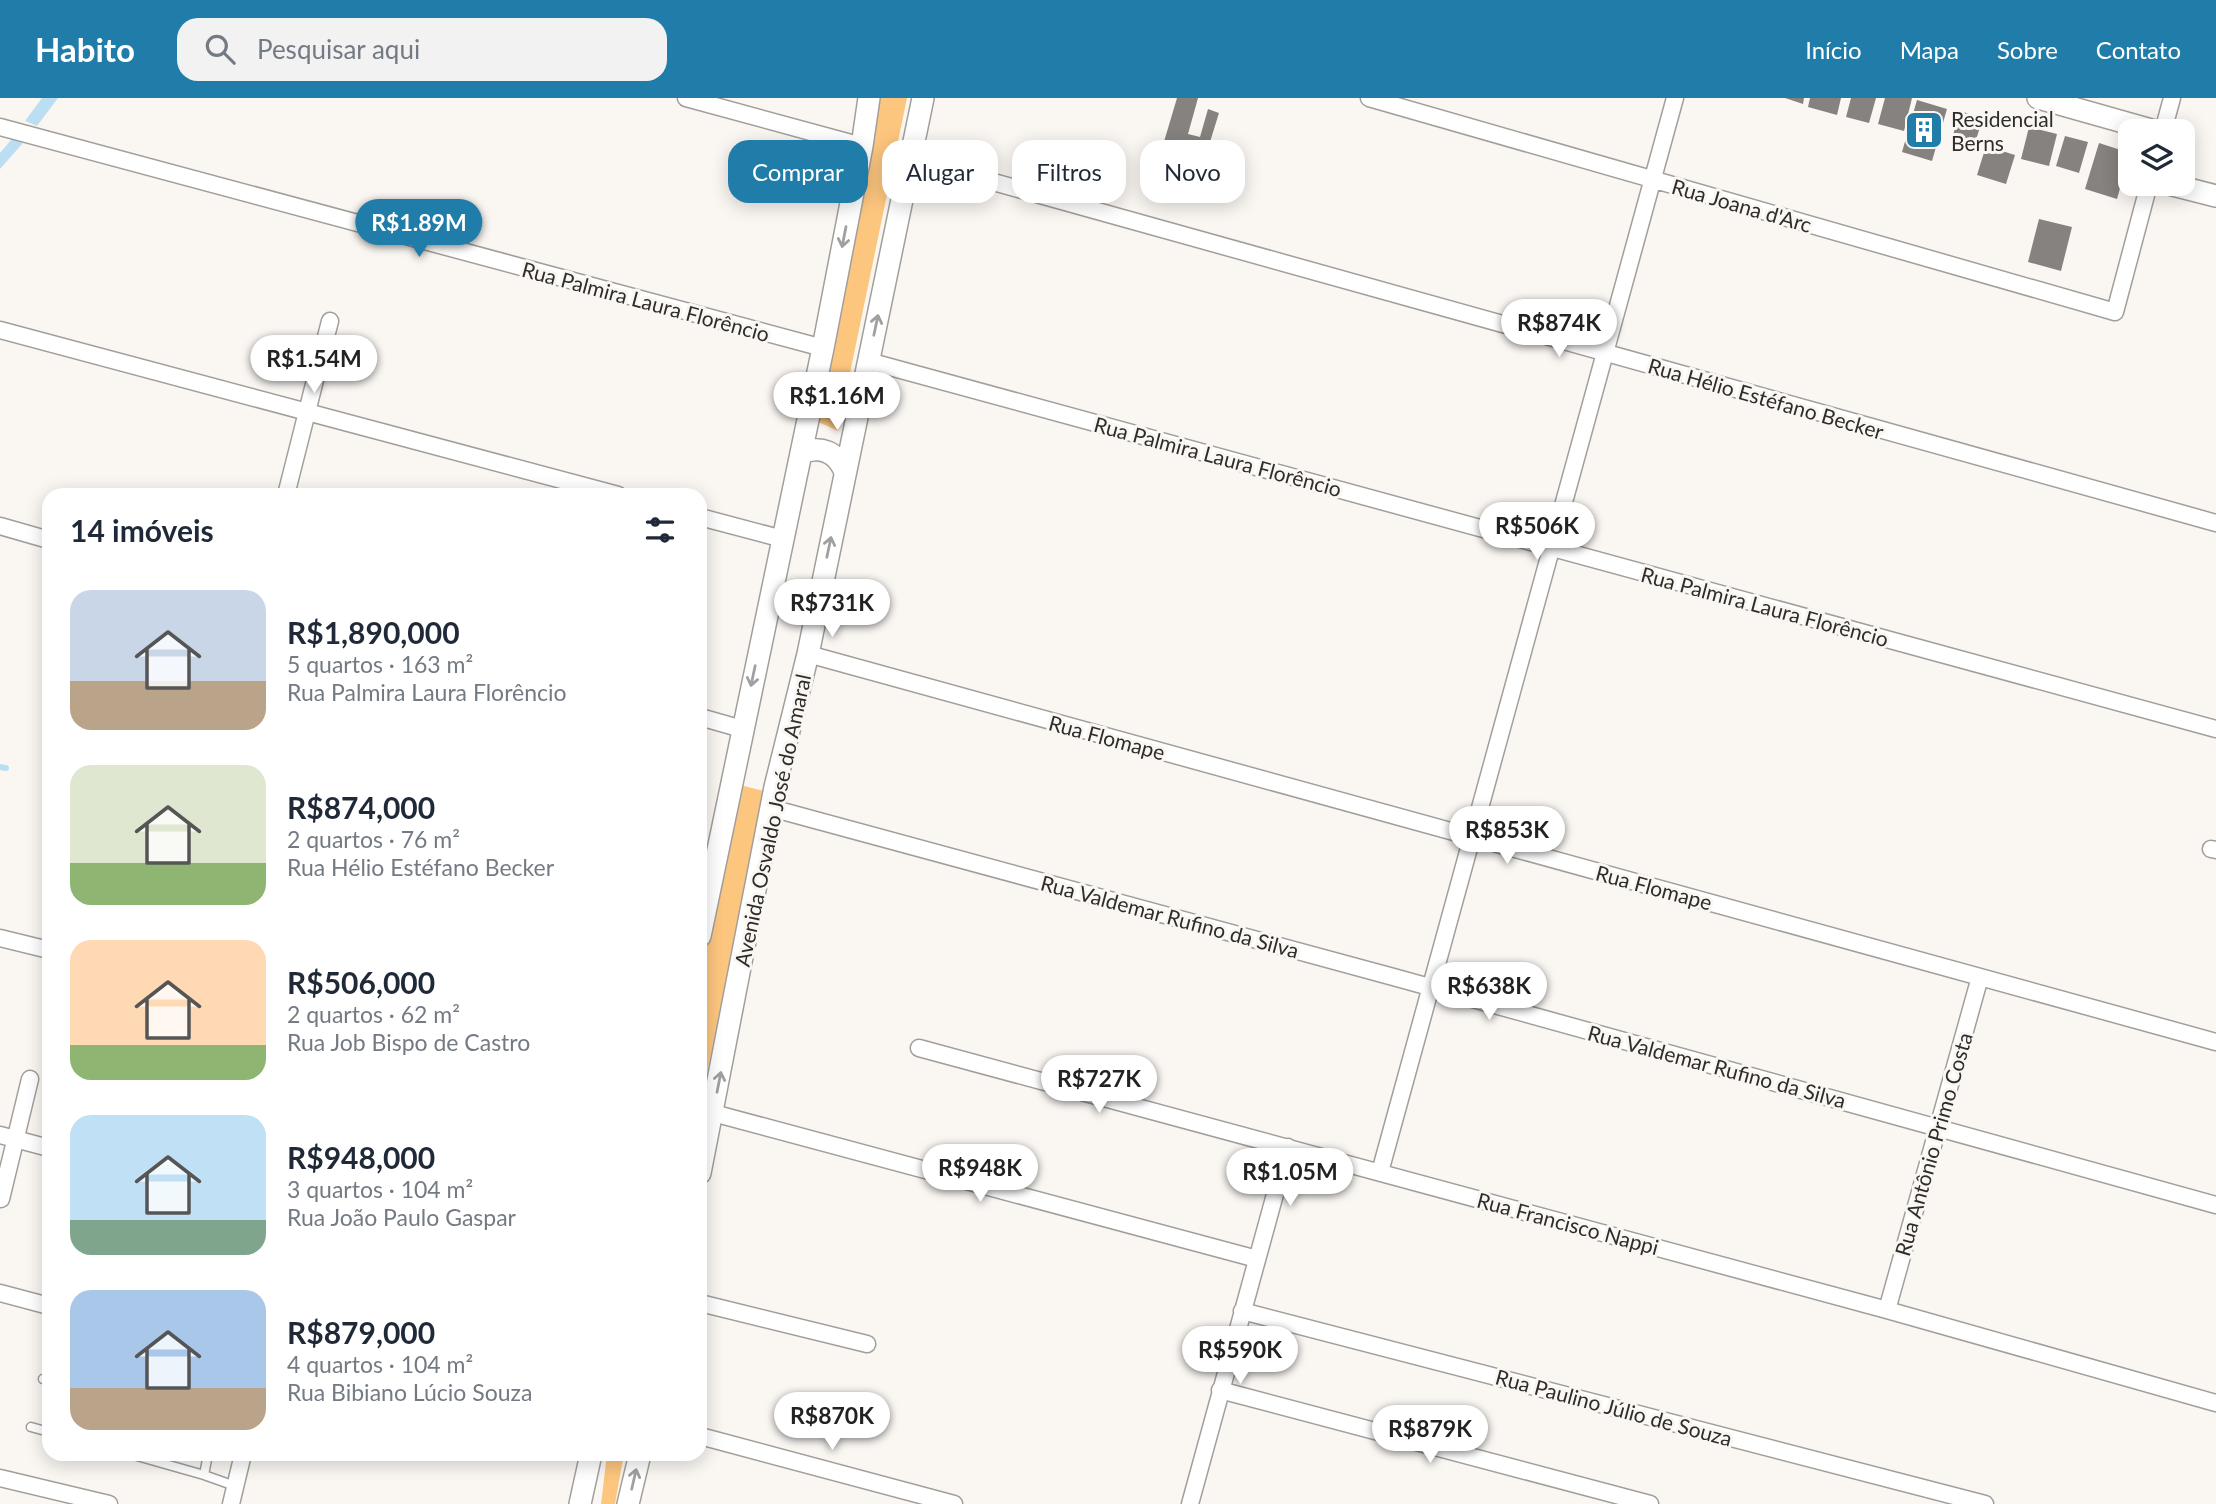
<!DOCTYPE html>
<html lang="pt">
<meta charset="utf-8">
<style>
body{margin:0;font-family:Lato,sans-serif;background:#f2f2f3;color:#1f2937;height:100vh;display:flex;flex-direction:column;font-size:26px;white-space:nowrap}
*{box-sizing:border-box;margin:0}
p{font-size:23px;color:#747a83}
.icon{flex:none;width:38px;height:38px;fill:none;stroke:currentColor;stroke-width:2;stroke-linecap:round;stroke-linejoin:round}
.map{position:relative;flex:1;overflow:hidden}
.drawer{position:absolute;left:42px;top:390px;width:665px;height:973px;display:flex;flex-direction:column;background:#fff;border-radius:21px;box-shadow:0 4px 18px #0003}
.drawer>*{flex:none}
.banner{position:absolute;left:728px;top:42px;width:665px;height:63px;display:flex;gap:14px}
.tools{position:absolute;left:2118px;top:21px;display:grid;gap:14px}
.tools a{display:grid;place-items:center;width:77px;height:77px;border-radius:14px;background:#fff;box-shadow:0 4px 18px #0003;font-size:35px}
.price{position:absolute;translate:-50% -60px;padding:0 16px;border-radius:24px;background:#fff;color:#222;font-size:23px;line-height:46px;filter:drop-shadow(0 2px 4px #0008)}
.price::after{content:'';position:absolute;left:50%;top:42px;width:21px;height:16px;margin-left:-10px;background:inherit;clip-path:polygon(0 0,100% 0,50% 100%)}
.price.on{background:#207ca9;color:#fff}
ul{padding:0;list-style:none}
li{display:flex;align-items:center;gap:21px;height:175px;padding:0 28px}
li span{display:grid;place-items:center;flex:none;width:196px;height:140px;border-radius:21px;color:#555}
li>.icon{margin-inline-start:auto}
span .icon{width:84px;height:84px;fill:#fffc;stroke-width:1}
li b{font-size:30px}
h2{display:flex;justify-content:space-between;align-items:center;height:84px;padding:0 28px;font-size:30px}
.tag{padding:0 24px;border-radius:21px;background:#fff;box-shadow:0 4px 18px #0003;font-size:24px;line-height:63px}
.tag.on{background:#207ca9;color:#fff}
header{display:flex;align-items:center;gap:42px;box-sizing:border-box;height:98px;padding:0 35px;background:#207ca9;color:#fff}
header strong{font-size:33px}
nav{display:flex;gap:38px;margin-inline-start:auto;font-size:24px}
.search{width:490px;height:63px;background:#f2f2f3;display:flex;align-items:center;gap:18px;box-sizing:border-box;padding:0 24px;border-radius:21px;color:#747a83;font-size:26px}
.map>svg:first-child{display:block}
.green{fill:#fdc67f}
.water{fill:#bcdef3}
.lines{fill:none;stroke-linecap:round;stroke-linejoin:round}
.stream{stroke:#bcdef3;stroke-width:6}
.building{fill:#85827f}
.lane-casing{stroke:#a29f9b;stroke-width:11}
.street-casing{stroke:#a29f9b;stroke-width:19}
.secondary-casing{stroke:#a29f9b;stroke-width:24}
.lane{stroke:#fff;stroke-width:8}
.street{stroke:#fff;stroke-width:16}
.secondary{stroke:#fff;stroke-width:21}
.oneway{stroke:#a1a0a0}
.labels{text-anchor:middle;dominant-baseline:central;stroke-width:6;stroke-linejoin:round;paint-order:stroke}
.poi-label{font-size:21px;fill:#2e2d2b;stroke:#faf7f3;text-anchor:start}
.street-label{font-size:21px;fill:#2e2d2b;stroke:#faf7f3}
</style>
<header>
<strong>Habito</strong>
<div class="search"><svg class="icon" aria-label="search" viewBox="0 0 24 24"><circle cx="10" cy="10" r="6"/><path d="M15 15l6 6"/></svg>Pesquisar aqui</div>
<nav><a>Início</a><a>Mapa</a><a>Sobre</a><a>Contato</a></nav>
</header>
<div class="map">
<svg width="2216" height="1406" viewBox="0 0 2216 1406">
<rect width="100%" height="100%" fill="#faf7f3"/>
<path class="green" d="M881,0H907L838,333L814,322Z
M740,687L764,693L700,1010V880Z
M607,1356H624L615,1406H601Z"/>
<path class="water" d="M42,0H58L37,28L25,23Z
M12,41L23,45L0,71V55Z"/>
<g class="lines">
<path class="stream" d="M0,669L6,670"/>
</g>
<path class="building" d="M1177,0H1198L1188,36L1200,39L1208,11L1219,15L1205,60L1163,47Z
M1785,0H1804L1803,6Z
M1810,0H1841L1837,17L1808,9Z
M1851,0H1876L1869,25L1846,19Z
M1885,0H1912L1904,33L1878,26Z
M1917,2L1947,11L1932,63L1902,54Z
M1960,13L1983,20L1973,51L1951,44Z
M2029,29L2057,36L2049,68L2021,61Z
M2065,38L2088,44L2079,75L2056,68Z
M2099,45L2130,55L2117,101L2085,91Z
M1986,48L2015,57L2006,86L1977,77Z
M2039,121L2072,129L2061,173L2028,164Z"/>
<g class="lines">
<defs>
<path id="lane" d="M43,1281L49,1282
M31,1329L49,1334
M130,1356L204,1377L235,1388
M204,1377L208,1356"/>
<path id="street" d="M686,0L862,48
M1369,0L2115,214L2149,86
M0,29L823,250
M2163,33L2172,0
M911,61L2216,425
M0,232L618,397
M868,263L2216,631
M286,397L330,223
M700,419L783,441
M0,428L49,442
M808,556L2216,944
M700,619L742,631
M771,710L1397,880L2216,1107
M2211,751L2216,752
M0,840L49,852
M919,950L1887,1212L2216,1305
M713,1015L1257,1161
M0,1037L49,1050
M1380,1074L1675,0
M1,1101L30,981
M0,1195L49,1208
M700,1205L867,1246
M1887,1212L1980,879
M1242,1213L1985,1406
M1220,1292L1650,1406
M700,1338L954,1406
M0,1380L109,1406
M231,1406L243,1356
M1190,1406L1288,1049"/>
<path id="secondary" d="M2038,0L2155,33
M2169,86L2216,98
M801,355C821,347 837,354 845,374
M700,838L823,250L862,48L869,0
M700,1075L775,689L808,556L923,0
M580,1406L591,1356
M628,1406L640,1356"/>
</defs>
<use href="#lane" class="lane-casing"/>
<use href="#street" class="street-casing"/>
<use href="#secondary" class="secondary-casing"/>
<use href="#lane" class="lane"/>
<use href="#street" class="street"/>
<use href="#secondary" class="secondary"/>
</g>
<defs><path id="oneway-shaft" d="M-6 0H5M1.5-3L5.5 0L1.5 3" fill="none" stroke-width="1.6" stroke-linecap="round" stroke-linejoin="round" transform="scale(1.75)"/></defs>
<g class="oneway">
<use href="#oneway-shaft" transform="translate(844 139) rotate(101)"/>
<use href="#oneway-shaft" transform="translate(876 227) rotate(-78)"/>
<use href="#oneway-shaft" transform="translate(829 449) rotate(-78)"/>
<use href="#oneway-shaft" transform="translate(753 578) rotate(102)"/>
<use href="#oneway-shaft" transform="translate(719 984) rotate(-79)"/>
<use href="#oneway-shaft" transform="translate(634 1381) rotate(-77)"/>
</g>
<defs>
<symbol id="building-square" viewBox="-11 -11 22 22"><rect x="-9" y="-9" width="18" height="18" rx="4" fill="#207ca9" stroke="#faf7f3"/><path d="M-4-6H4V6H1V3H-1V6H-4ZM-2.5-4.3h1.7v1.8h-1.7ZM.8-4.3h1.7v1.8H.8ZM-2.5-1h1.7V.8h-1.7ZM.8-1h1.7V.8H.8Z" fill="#fff"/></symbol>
</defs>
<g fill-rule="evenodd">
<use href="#building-square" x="1902" y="10" width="44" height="44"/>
</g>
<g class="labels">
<g class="poi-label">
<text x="1951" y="20">Residencial<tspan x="1951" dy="24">Berns</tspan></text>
</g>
<g class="street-label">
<text transform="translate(1742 107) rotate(16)">Rua Joana d'Arc</text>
<text transform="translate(646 203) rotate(15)">Rua Palmira Laura Florêncio</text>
<text transform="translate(1766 300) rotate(16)">Rua Hélio Estéfano Becker</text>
<text transform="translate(1218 358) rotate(15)">Rua Palmira Laura Florêncio</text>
<text transform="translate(1765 508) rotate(15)">Rua Palmira Laura Florêncio</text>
<text transform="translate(1107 639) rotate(15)">Rua Flomape</text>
<text transform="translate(772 722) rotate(-78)">Avenida Osvaldo José do Amaral</text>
<text transform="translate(1654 789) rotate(15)">Rua Flomape</text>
<text transform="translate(1170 818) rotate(15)">Rua Valdemar Rufino da Silva</text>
<text transform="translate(1717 968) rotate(15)">Rua Valdemar Rufino da Silva</text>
<text transform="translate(1933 1046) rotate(-74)">Rua Antônio Primo Costa</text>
<text transform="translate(1568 1125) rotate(15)">Rua Francisco Nappi</text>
<text transform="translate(1614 1309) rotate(15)">Rua Paulino Júlio de Souza</text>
</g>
</g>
</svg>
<div class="tools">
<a><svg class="icon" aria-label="layers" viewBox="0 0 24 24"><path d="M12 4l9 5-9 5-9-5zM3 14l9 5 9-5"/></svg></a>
</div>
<b class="price on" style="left:419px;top:161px">R$1.89M</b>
<b class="price" style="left:1559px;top:261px">R$874K</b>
<b class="price" style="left:314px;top:297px">R$1.54M</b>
<b class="price" style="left:837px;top:334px">R$1.16M</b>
<b class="price" style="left:1537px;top:464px">R$506K</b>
<b class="price" style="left:832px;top:541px">R$731K</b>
<b class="price" style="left:1507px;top:768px">R$853K</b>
<b class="price" style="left:1489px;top:924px">R$638K</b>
<b class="price" style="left:1099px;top:1017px">R$727K</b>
<b class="price" style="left:980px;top:1106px">R$948K</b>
<b class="price" style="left:1290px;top:1110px">R$1.05M</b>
<b class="price" style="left:1240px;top:1288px">R$590K</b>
<b class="price" style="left:832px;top:1354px">R$870K</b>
<b class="price" style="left:1430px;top:1367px">R$879K</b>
<div class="banner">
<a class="tag on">Comprar</a>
<a class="tag">Alugar</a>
<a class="tag">Filtros</a>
<a class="tag">Novo</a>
</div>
<section class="drawer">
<h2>14 imóveis<svg class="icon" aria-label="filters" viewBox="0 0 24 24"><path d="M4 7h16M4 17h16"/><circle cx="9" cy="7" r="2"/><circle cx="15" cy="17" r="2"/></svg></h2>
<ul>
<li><span style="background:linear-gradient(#c9d6e8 65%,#b9a48a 0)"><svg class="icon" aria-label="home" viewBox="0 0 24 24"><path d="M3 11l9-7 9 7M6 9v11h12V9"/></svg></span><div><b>R$1,890,000</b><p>5 quartos · 163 m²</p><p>Rua Palmira Laura Florêncio</p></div></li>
<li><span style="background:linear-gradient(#dfe7d0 70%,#8fb573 0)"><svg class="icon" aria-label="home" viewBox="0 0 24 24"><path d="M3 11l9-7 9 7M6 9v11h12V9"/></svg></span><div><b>R$874,000</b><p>2 quartos · 76 m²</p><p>Rua Hélio Estéfano Becker</p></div></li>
<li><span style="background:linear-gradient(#ffd9b3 75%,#8fb573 0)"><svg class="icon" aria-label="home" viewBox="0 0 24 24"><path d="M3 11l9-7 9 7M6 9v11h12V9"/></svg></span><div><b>R$506,000</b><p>2 quartos · 62 m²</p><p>Rua Job Bispo de Castro</p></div></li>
<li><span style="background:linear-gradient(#bfe0f5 75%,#7fa58c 0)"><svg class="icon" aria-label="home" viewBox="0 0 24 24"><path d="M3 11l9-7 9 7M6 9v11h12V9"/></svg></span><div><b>R$948,000</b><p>3 quartos · 104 m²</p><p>Rua João Paulo Gaspar</p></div></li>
<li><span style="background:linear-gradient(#a9c7e8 70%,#b9a48a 0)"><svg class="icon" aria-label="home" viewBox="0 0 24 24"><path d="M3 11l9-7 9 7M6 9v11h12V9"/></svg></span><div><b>R$879,000</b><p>4 quartos · 104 m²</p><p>Rua Bibiano Lúcio Souza</p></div></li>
</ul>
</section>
</div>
